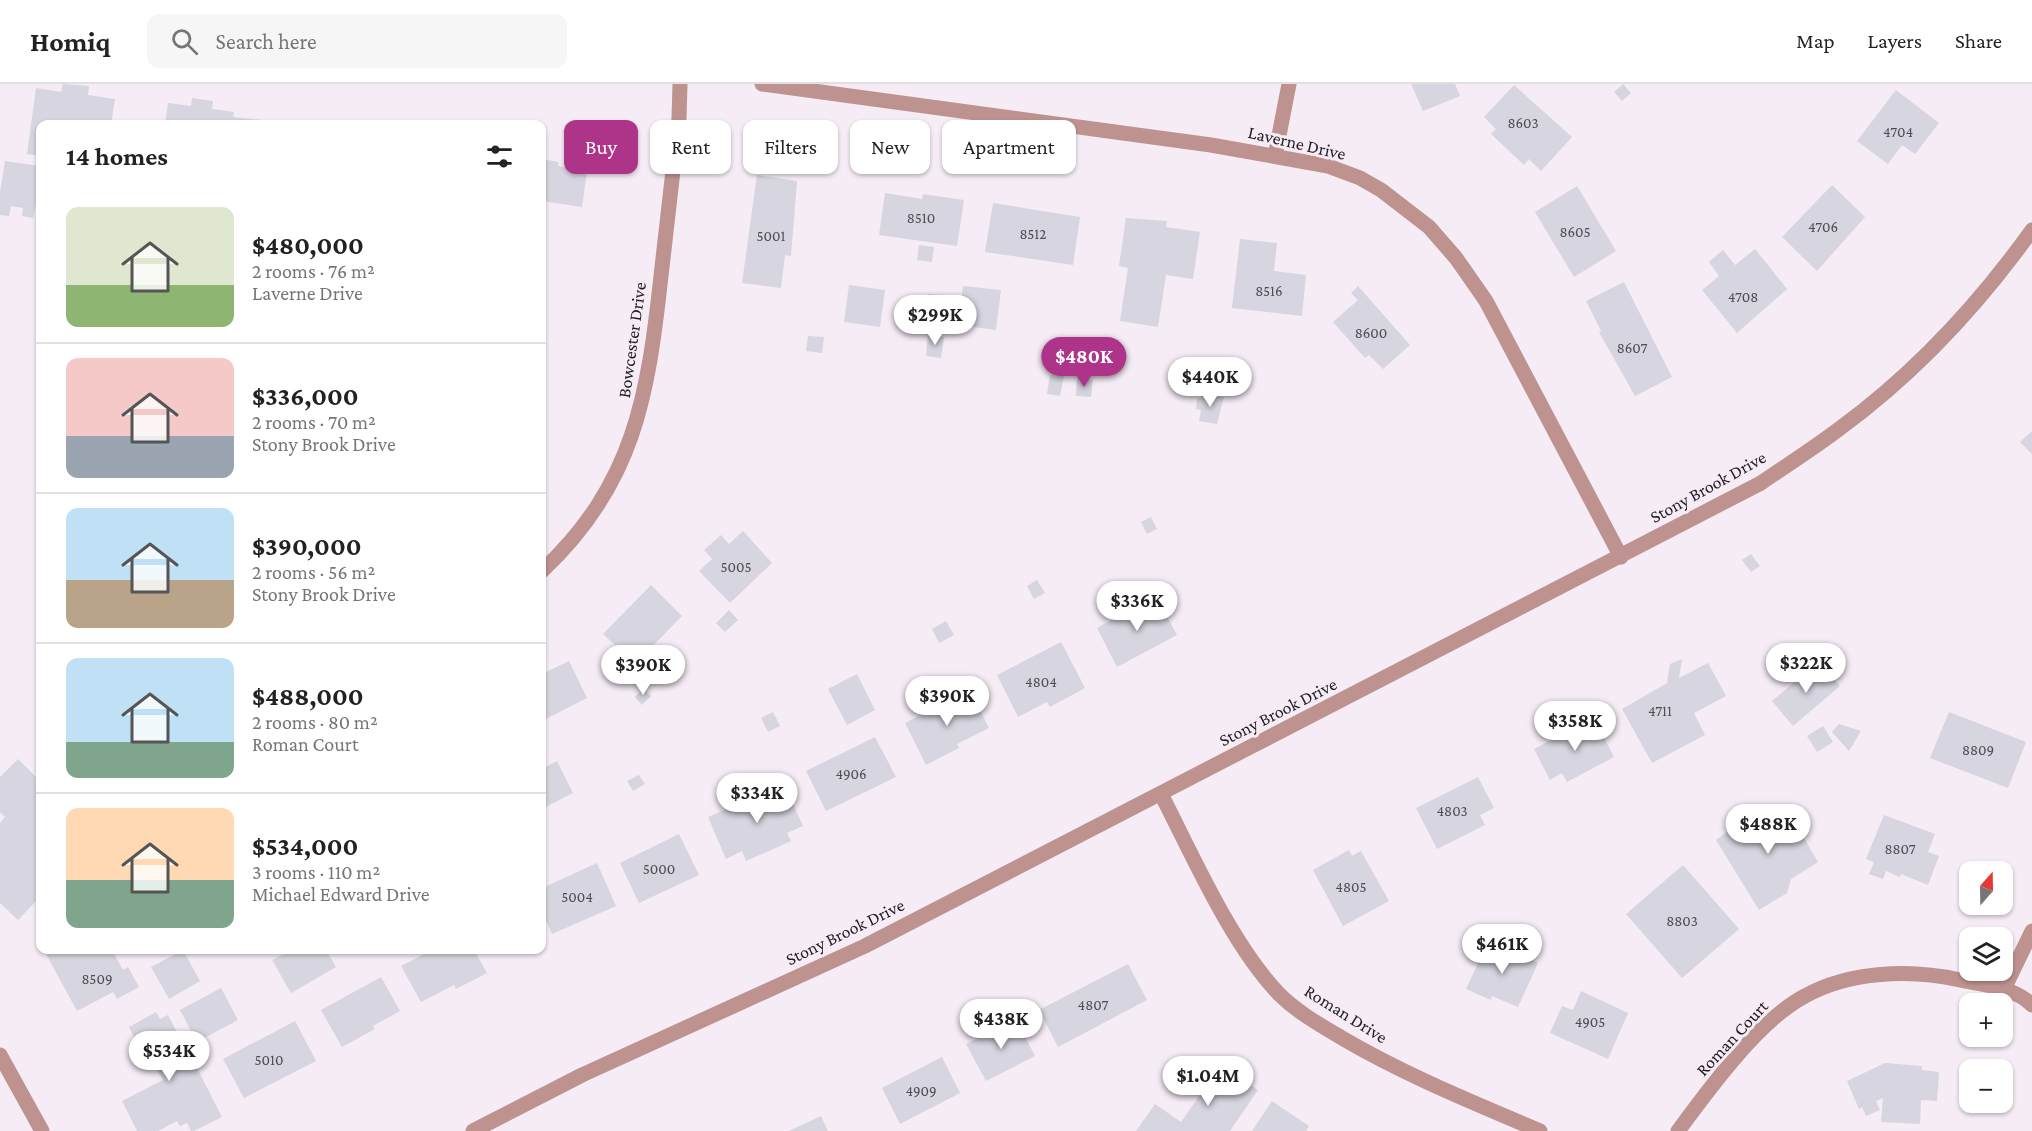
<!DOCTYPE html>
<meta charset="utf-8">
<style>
body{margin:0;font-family:"Crimson Pro",serif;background:#f6f6f6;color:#222;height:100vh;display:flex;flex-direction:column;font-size:22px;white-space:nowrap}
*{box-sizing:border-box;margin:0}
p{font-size:20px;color:#767676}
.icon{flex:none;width:33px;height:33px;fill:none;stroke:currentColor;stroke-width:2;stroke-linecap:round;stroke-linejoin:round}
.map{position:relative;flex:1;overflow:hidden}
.side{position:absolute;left:36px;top:36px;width:510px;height:834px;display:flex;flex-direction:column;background:#fff;border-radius:12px;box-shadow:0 2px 4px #0004}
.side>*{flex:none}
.guide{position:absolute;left:564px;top:36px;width:570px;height:54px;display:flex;gap:12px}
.needle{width:39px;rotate:20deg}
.controls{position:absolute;left:1959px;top:777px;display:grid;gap:12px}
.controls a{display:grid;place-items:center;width:54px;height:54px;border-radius:12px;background:#fff;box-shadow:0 2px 4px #0004;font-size:30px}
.price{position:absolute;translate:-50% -51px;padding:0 14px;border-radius:21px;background:#fff;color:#222;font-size:20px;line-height:39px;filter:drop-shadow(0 2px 3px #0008)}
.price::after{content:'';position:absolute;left:50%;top:36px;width:18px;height:14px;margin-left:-9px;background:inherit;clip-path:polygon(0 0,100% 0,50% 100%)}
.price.on{background:#ad3488;color:#fff}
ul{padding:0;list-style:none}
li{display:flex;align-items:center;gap:18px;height:150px;padding:0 30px}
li+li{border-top:2px solid #e0e0e0}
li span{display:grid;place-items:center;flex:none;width:168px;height:120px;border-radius:12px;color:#555}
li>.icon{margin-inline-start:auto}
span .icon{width:72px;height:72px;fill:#fffc;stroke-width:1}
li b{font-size:26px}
h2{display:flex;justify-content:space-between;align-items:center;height:72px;padding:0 30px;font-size:26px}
.tag{padding:0 21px;border-radius:12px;background:#fff;box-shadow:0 2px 4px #0004;font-size:21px;line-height:54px}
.tag.on{background:#ad3488;color:#fff}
header{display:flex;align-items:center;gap:36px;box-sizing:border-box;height:84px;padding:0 30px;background:#fff;border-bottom:2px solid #e0e0e0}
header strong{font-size:28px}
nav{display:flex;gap:33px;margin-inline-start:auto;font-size:21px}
.search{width:420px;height:54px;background:#f6f6f6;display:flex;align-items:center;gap:15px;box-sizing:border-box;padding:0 21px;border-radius:12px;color:#767676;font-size:22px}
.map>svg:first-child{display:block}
.building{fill:#d6d5e0}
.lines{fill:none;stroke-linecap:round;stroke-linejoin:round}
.minor{stroke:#be928f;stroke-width:15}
.tertiary{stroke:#be928f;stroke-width:15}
.labels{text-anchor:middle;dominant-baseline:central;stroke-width:6;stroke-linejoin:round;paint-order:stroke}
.number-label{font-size:15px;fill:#4e4b51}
.street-label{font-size:18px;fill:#211d21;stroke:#f5ecf5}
</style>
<header>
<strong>Homiq</strong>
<div class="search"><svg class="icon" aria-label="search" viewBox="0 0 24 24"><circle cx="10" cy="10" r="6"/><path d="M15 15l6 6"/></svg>Search here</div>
<nav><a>Map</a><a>Layers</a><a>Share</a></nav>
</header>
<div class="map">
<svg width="2032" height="1047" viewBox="0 0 2032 1047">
<rect width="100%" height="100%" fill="#f5ecf5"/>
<path class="building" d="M63,0L89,2L88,11L115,15L111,40H40V72L27,70L36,4L61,8Z
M1411,0H1455L1460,12L1423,27Z
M1623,0L1631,9L1622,17L1614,8Z
M1514,1L1572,53L1541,87L1529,75L1524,81L1491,50L1496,45L1484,33Z
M1896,6L1939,39L1915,70L1902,61L1888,80L1857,57Z
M192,14L213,17L212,25L234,28L233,33L262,36V40H165L168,19L191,22Z
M542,75L559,78L558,82L587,87L582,123L542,117Z
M5,77L40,82V101L33,134L22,132L23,124L11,122L9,132L0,131V108Z
M757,91L797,97L791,172L785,171L781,204L742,199Z
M1832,101L1865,133L1817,187L1782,153Z
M1577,102L1616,167L1574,193L1535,128Z
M885,109L922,115L923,110L964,116L957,162L879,151Z
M993,119L1080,133L1073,181L985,168Z
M1126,134L1167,137L1166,143L1200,148L1193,195L1166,191L1158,243L1120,237L1128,184L1119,182Z
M1240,155L1277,159L1274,187L1306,191L1302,232L1232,224Z
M919,161L934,163L932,178L917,176Z
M1755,165L1787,205L1737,249L1702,206L1719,192L1709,178L1723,166L1735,181Z
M1624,198L1672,293L1635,312L1599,248L1601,247L1586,217Z
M849,201L885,206L880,243L844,238Z
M963,202L1001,206L996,246L958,241Z
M1358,202L1410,261L1383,285L1369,271L1365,274L1333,238L1358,216L1351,209Z
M928,210L952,212L948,244L924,242Z
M928,251L944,253L941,274L926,272Z
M808,252L824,253L822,269L806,267Z
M1050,291L1064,292L1060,312L1047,310Z
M1077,294L1093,296L1091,313L1076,312Z
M1202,310L1224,313L1217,340L1199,337L1201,326L1196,325L1197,314H1201Z
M2032,347V370L2020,358Z
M1151,433L1157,445L1147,450L1141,438Z
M743,447L772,479L730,519L699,487L712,475L704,466L721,451L729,460Z
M1751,470L1760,482L1751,488L1742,476Z
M1037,496L1045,509L1034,515L1027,502Z
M651,501L682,532L635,580L603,550Z
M1156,512L1177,551L1117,583L1097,544Z
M729,526L738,536L725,548L716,539Z
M946,537L954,551L939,559L932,545Z
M1061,558L1085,604L1050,623L1047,618L1018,633L997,591Z
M1682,575L1679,594L1708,579L1726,612L1694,629L1705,651L1652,679L1622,625L1667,599L1670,580Z
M569,577L587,614L542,637V590Z
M1818,578L1840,602L1793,642L1772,617Z
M857,590L875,626L847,641L828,605Z
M644,604L651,612L642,621L635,613Z
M970,606L989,644L957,660L959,664L926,681L905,639Z
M773,628L780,642L768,648L761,634Z
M1949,628L2026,658L2008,704L1930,674Z
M1594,634L1614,673L1567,698L1562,689L1550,696L1534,665Z
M1839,640L1861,647L1849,667L1832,648Z
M1823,642L1833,658L1817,668L1807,652Z
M875,653L896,693L826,727L806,687Z
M18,675L40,697V813L18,836L0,819V739L5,733L0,728V693Z
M557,677L573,709L542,725V685Z
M639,691L645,700L633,707L627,697Z
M1478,693L1494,724L1480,731L1485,741L1437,765L1416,724Z
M784,700L803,742L787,749L791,757L746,777L742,767L726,775L708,733Z
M1784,720L1818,778L1791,795L1787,809L1759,826L1716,756L1732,744L1734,750Z
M1884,731L1935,750L1928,768L1939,772L1928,801L1901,790L1900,793L1886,787L1883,795L1869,790L1874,778L1866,775Z
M679,750L699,791L639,819L620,779Z
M1349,766L1352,772L1361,767L1389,817L1343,842L1313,786Z
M597,779L616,822L552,850L542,827V804Z
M1683,781L1739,845L1682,894L1626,830Z
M1489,856L1538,879L1518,923L1492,912L1491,916L1466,905Z
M50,866H112L123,886L128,883L139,903L117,915L113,908L77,927L45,868Z
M183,866L200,897L169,915L151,883Z
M291,866H326L336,883L291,909L272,876Z
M432,866H474L487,889L456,905L454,901L421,918L401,882Z
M1128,880L1147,916L1058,963L1039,926Z
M381,893L400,927L373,942L375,945L342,963L321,926Z
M221,904L238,936L197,958L180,926Z
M1581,907L1628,929L1608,975L1550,949L1562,922L1573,926Z
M156,928L160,935L168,931L186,966L181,969L188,984L195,980L222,1033L194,1047H191L187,1039L180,1042L177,1037L158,1047H137L122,1017L163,996L155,983L150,985L129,943Z
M1016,935L1035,972L986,997L966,960Z
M295,937L316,977L244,1014L223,975Z
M942,973L960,1009L900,1040L882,1004Z
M1885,979L1922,982V986L1939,988L1937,1017L1921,1016L1920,1040L1881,1038L1883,1014L1876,1017L1880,1026L1866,1032L1862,1023L1859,1025L1847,997Z
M1221,981L1258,1006L1230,1047H1136L1155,1020L1181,1038Z
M1272,1017L1309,1042L1306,1047H1252Z
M821,1032L828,1047H789Z"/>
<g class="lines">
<path class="minor" d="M762,0L1211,61L1328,82L1360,94L1381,106L1429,143L1456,174L1486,217L1621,473
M1275,72L1289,0
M542,487C634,401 648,312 661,192C667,140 673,87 679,34L680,0
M1161,710C1193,772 1231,860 1279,910C1297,928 1320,941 1342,954C1405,991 1472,1018 1540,1047
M2004,905L2032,847
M0,971L42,1047
M1678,1047C1709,1005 1759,936 1805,912C1850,887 1910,885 1960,896C1984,901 2014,903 2032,921"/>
<path class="tertiary" d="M473,1047L582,991L865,862L1761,399C1787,381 1814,364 1839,345C1913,291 1979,220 2032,146"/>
</g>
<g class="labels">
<g class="number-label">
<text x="1523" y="39">8603</text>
<text x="1898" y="48">4704</text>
<text x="921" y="134">8510</text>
<text x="1823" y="143">4706</text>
<text x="1575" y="148">8605</text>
<text x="1033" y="150">8512</text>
<text x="771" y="152">5001</text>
<text x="1269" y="207">8516</text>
<text x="1743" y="213">4708</text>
<text x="1371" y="249">8600</text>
<text x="1632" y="264">8607</text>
<text x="736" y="483">5005</text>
<text x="1041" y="598">4804</text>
<text x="1660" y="627">4711</text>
<text x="1978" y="666">8809</text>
<text x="851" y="690">4906</text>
<text x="1452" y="727">4803</text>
<text x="1900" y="765">8807</text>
<text x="659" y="785">5000</text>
<text x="1351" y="803">4805</text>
<text x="577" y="813">5004</text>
<text x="1682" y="837">8803</text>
<text x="97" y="895">8509</text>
<text x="1093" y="921">4807</text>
<text x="1590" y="938">4905</text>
<text x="269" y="976">5010</text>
<text x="921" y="1007">4909</text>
</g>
<g class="street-label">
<text transform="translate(1297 59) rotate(13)">Laverne Drive</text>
<text transform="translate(632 256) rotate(-82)">Bowcester Drive</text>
<text transform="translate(1708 403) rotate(-29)">Stony Brook Drive</text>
<text transform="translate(1278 628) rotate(-27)">Stony Brook Drive</text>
<text transform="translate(845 848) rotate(-26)">Stony Brook Drive</text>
<text transform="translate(1346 930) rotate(32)">Roman Drive</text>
<text transform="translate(1732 954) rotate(-47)">Roman Court</text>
</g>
</g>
</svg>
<div class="controls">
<a><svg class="needle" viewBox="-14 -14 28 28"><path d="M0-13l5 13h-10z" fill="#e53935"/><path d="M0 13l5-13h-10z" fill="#767676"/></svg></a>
<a><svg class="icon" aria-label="layers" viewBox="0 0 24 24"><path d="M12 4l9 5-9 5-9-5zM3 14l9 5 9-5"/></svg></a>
<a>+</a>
<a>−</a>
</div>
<b class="price" style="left:935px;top:262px">$299K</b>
<b class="price on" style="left:1084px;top:304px">$480K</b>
<b class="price" style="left:1210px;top:324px">$440K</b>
<b class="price" style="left:1137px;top:548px">$336K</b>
<b class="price" style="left:1806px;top:610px">$322K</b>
<b class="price" style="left:643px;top:612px">$390K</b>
<b class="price" style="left:947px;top:643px">$390K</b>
<b class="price" style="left:1575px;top:668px">$358K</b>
<b class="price" style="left:757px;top:740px">$334K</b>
<b class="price" style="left:1768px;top:771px">$488K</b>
<b class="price" style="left:1502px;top:891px">$461K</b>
<b class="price" style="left:1001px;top:966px">$438K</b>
<b class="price" style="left:169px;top:998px">$534K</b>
<b class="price" style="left:1208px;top:1023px">$1.04M</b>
<div class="guide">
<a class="tag on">Buy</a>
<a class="tag">Rent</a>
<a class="tag">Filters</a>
<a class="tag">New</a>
<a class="tag">Apartment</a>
</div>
<section class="side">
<h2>14 homes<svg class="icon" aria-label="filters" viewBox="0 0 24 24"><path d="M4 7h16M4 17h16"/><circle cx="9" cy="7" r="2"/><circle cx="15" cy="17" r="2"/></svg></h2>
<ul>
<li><span style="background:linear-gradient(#dfe7d0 65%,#8fb573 0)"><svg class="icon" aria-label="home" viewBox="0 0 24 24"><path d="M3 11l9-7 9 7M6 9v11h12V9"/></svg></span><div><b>$480,000</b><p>2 rooms · 76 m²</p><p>Laverne Drive</p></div></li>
<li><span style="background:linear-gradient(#f6c9c9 65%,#9aa5b1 0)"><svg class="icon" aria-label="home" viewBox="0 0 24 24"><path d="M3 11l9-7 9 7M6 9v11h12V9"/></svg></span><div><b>$336,000</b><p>2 rooms · 70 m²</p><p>Stony Brook Drive</p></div></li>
<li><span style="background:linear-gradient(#bfe0f5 60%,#b9a48a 0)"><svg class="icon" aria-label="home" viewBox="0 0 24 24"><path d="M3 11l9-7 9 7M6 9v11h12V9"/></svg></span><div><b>$390,000</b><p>2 rooms · 56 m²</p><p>Stony Brook Drive</p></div></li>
<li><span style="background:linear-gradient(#bfe0f5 70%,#7fa58c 0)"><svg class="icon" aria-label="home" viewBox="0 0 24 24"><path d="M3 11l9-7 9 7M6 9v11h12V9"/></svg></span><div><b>$488,000</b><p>2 rooms · 80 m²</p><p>Roman Court</p></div></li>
<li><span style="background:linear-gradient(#ffd9b3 60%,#7fa58c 0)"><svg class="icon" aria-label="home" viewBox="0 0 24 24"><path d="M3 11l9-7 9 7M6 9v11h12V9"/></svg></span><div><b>$534,000</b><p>3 rooms · 110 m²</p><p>Michael Edward Drive</p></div></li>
</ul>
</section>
</div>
